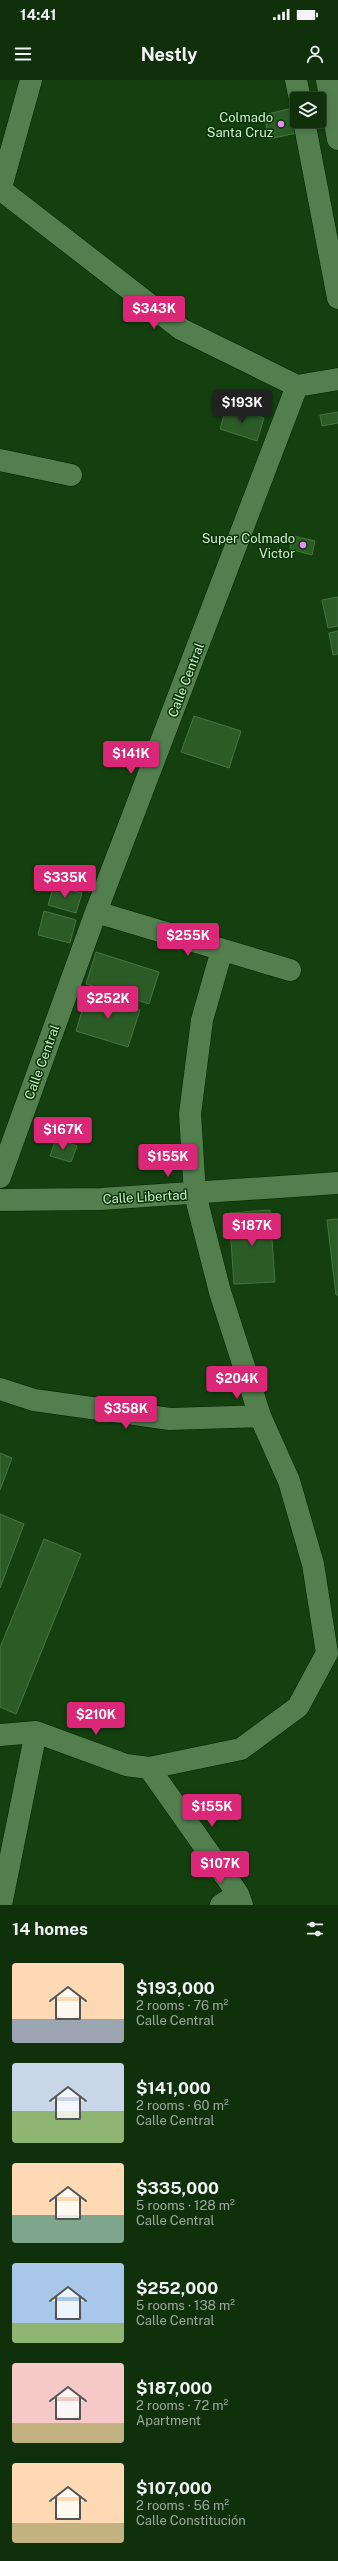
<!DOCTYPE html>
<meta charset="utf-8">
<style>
body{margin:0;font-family:"Public Sans",sans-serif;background:#1d3c19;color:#f1f3f6;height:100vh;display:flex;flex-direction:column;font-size:15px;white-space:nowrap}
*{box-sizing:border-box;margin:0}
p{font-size:13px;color:#9ba99d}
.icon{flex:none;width:22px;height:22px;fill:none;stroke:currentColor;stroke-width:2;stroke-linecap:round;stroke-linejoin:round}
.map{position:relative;height:1825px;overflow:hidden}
.details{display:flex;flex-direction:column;background:#0f300b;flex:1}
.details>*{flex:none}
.fabs{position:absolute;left:290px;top:12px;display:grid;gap:8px}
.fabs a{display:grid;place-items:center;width:36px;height:36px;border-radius:4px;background:#0f300b;box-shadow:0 2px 6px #0003,0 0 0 1px #2f4b2c;font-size:20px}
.price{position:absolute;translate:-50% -34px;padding:0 9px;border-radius:4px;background:#db2777;color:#fff;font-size:13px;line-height:26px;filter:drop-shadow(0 1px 2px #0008)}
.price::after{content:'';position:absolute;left:50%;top:24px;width:12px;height:9px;margin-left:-6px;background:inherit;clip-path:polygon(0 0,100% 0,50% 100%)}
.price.active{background:#222;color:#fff}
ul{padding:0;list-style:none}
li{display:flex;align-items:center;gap:12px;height:100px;padding:0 12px}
li span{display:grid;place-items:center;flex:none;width:112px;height:80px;border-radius:4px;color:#555}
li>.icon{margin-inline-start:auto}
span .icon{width:48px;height:48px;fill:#fffc;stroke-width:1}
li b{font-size:17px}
h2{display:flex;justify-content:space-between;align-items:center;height:48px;padding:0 12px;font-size:17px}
.status{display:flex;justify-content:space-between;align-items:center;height:28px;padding:0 20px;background:#0f300b;direction:ltr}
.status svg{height:11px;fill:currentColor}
header{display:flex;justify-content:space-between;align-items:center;height:52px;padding:0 12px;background:#0f300b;font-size:18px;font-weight:700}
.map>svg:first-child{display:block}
.building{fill:#2b5c26;stroke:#477442}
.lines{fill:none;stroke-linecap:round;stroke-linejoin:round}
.minor-casing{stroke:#032402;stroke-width:23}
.secondary-casing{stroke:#032402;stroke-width:23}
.minor{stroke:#527f4d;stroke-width:22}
.secondary{stroke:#527f4d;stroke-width:22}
.poi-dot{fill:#ec8cfb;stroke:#073504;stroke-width:1.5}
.labels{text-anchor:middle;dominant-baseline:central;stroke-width:3;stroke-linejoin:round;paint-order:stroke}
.poi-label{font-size:13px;fill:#d5edd1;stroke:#073504;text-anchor:end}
.street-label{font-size:13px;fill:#d5edd1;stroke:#073504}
</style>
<div class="status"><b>14:41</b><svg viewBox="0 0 49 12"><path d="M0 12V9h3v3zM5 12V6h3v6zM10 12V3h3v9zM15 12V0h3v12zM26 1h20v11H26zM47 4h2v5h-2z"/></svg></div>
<header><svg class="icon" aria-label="menu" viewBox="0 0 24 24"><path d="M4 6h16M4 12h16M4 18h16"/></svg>Nestly<svg class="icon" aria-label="person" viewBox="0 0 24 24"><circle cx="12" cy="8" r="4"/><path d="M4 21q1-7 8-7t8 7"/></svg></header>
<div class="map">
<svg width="338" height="1825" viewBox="0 0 338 1825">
<rect width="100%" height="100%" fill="#14400f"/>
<path class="building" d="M292,28L297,53L269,59L264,35Z
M227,326L264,338L257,361L220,349Z
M338,332V343L322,346L320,335Z
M293,456L315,461L312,475L290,469Z
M338,517V546L328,548L322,520Z
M338,551V574L333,575L329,553Z
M194,636L241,651L229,688L181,672Z
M54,805L82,813L76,833L48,825Z
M44,831L76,840L70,863L38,855Z
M96,872L159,892L149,924L86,904Z
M87,914L140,930L128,967L76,951Z
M56,1059L77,1066L71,1082L50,1076Z
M270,1130L275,1202L234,1204L229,1133Z
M338,1139V1215H336L327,1140Z
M0,1373L12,1378L0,1410Z
M0,1434L24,1444L0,1508Z
M44,1459L81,1474L16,1634L0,1627V1568Z"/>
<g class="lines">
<defs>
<path id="minor" d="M0,109L181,249L297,306L338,299
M0,111L31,0
M0,380L71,395
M96,832L290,890
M0,1097L96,832L297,306
M0,1120L101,1119L338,1103
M0,1309L34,1320L170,1339L260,1336
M0,1655L36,1652L126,1685L149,1688L241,1669L298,1627L327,1573L313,1484L289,1401L260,1336L220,1212L195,1114L190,1034L202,940L222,870
M149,1688L238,1814L242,1825
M1,1825L36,1652
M221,1825L238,1814"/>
<path id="secondary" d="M296,0L300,19
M327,0L338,59
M304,41L338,218"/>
</defs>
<use href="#minor" class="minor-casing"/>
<use href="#secondary" class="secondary-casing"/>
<use href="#minor" class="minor"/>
<use href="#secondary" class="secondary"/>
</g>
<g class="poi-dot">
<circle cx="281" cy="44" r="4"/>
<circle cx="303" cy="465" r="4"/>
</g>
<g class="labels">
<g class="poi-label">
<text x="273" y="37">Colmado<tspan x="273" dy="15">Santa Cruz</tspan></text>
<text x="295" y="458">Super Colmado<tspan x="295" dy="15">Victor</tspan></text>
</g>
<g class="street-label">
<text transform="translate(186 600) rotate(-69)">Calle Central</text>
<text transform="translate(42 982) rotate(-70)">Calle Central</text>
<text transform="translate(145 1117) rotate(-3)">Calle Libertad</text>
</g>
</g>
</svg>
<div class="fabs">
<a><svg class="icon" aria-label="layers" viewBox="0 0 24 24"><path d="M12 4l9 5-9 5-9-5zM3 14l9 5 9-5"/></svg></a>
</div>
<b class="price" style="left:154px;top:250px">$343K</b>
<b class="price active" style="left:242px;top:344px">$193K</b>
<b class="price" style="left:131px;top:695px">$141K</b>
<b class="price" style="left:65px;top:819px">$335K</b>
<b class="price" style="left:188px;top:877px">$255K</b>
<b class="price" style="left:108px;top:940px">$252K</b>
<b class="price" style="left:63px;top:1071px">$167K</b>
<b class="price" style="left:168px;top:1098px">$155K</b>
<b class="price" style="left:252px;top:1167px">$187K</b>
<b class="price" style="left:237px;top:1320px">$204K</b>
<b class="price" style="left:126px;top:1350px">$358K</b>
<b class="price" style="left:96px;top:1656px">$210K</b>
<b class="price" style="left:212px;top:1748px">$155K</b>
<b class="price" style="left:220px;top:1805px">$107K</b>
</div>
<section class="details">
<h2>14 homes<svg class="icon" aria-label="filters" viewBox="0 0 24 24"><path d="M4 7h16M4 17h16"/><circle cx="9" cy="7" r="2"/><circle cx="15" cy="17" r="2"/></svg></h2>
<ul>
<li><span style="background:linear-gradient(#ffd9b3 70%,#9aa5b1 0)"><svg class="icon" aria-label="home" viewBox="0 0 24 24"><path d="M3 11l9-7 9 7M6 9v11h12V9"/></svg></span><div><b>$193,000</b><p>2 rooms · 76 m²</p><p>Calle Central</p></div></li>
<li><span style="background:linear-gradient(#c9d6e8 60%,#8fb573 0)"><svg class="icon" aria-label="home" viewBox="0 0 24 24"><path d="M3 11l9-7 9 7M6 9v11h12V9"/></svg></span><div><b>$141,000</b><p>2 rooms · 60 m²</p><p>Calle Central</p></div></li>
<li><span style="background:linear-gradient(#ffd9b3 65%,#7fa58c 0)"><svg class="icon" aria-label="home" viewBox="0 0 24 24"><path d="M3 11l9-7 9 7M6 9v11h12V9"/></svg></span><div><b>$335,000</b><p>5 rooms · 128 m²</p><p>Calle Central</p></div></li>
<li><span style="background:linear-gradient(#a9c7e8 75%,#8fb573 0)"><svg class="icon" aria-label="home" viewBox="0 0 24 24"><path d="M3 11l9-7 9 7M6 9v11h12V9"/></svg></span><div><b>$252,000</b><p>5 rooms · 138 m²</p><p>Calle Central</p></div></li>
<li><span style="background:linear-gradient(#f6c9c9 75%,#c2b280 0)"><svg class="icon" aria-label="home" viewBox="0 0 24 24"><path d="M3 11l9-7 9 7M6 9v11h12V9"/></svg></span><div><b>$187,000</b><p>2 rooms · 72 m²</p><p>Apartment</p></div></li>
<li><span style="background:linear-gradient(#ffd9b3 75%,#c2b280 0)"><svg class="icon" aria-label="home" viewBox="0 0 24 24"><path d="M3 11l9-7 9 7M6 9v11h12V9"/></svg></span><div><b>$107,000</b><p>2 rooms · 56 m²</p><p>Calle Constitución</p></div></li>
</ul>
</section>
